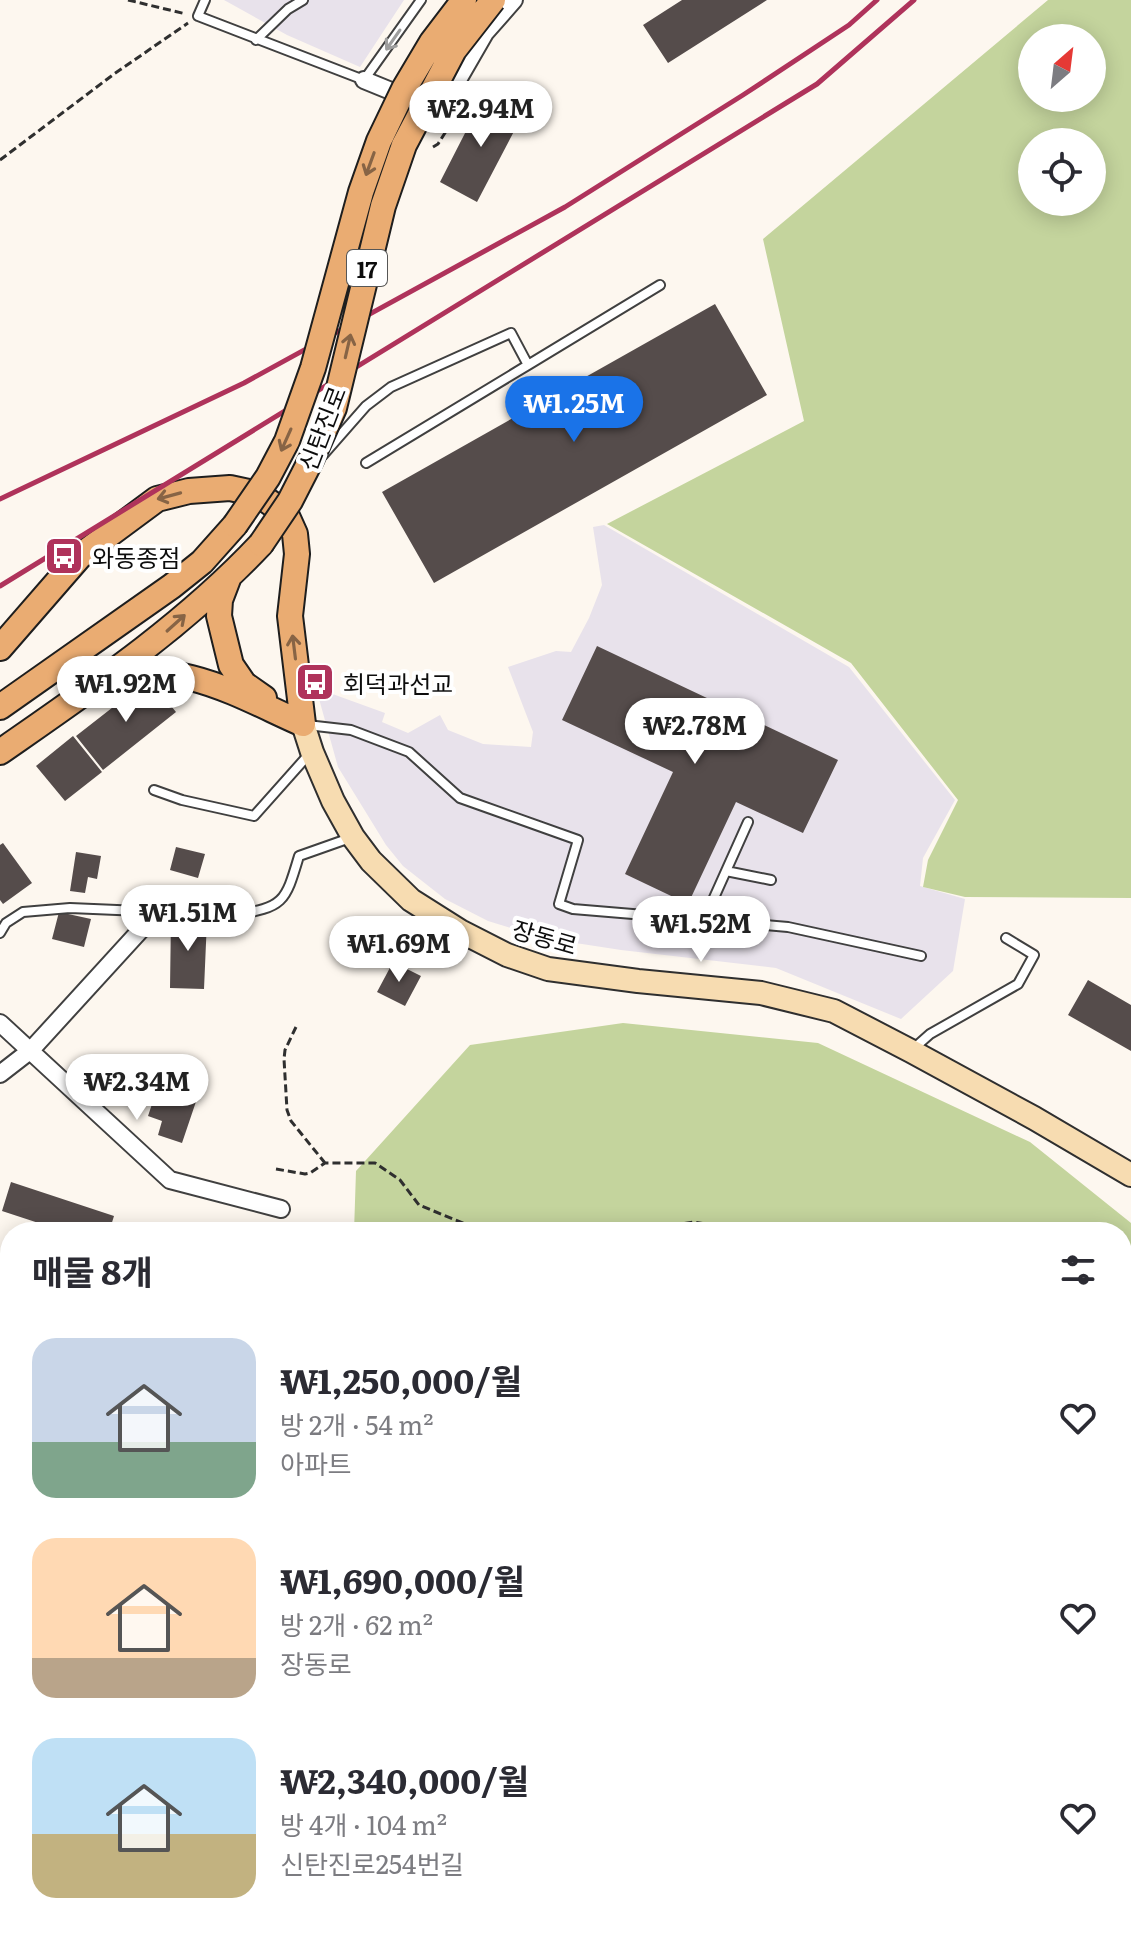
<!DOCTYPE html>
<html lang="ko">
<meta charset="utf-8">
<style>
body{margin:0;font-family:Literata,"Noto Sans KR",serif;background:#f7f7f7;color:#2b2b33;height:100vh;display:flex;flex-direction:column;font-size:30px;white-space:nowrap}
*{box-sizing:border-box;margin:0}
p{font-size:26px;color:#7c7c81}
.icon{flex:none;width:44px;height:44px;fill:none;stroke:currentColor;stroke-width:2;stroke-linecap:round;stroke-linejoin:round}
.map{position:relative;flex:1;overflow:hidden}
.details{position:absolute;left:0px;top:1222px;width:1132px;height:712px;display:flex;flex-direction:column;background:#fff;border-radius:32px 32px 0 0;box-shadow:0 4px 20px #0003}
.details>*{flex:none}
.needle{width:52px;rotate:28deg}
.fabs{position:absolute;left:1018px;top:24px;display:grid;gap:16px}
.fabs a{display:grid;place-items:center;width:88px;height:88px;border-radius:50%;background:#fff;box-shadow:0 4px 20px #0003;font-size:40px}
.price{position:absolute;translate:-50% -68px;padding:0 18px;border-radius:28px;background:#fff;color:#222;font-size:26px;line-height:52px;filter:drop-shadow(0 2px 4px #0008)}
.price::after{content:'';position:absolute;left:50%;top:48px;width:24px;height:18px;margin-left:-12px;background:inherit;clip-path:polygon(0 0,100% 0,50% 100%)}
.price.active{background:#1a73e8;color:#fff}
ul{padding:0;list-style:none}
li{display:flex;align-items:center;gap:24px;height:200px;padding:0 32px}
li span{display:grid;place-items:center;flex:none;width:224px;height:160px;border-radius:24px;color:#555}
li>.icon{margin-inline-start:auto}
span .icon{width:96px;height:96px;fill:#fffc;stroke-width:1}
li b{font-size:34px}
h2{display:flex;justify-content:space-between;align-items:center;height:96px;padding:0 32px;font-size:34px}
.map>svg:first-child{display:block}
.industrial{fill:#e8e2eb}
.forest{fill:#c4d49d;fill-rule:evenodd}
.pitch{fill:#eaedcd}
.building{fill:#554c4b}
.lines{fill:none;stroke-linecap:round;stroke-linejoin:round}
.lane-casing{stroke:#404040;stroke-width:12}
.street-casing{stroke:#404040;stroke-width:20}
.secondary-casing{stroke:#2f2f2f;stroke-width:26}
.primary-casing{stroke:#1e1e1e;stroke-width:28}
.path{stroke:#2f2f2f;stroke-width:3;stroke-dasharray:8 4;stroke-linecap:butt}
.lane{stroke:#fff;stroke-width:8}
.street{stroke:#fff;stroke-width:16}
.secondary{stroke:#f7dcb1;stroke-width:22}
.primary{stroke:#eaac72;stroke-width:24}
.rail{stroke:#af335b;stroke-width:5}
.primary-bridge-casing{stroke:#1e1e1e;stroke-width:28;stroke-linecap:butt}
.primary-bridge{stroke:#eaac72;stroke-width:24}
.oneway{stroke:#9e9e9e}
.oneway2{stroke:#876445}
.labels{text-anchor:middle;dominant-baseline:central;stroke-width:8;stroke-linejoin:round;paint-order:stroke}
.shield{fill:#fff;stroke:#565656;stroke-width:2}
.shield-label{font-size:22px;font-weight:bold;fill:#0d0d0d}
.street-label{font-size:24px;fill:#0d0d0d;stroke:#fff}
.poi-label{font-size:24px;fill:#0d0d0d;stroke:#fff;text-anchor:start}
</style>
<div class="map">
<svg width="1131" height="1934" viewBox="0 0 1131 1934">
<rect width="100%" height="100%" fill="#fdf7ef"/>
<path class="industrial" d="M224,0H404L360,67L287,35Z
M604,525L849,667L955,800L923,858L920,886L965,899L953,971L901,1019L776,968L621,950L543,938L488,921L445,899L403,866L386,845L338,767L316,688L385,713L382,722L408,733L440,715L448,730L483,744L531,747L533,732L508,667L556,651L571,652L589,618L602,585L593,527Z"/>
<path class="forest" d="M1048,0H1131V898L965,897L923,887L928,860L958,800L851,663L607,524L804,421L763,239ZM1032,38H1092V98H1032ZM1032,142H1092V202H1032Z
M623,1023L818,1043L1030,1142L1131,1223V1798L1122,1797V1232H354L356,1171L470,1045Z"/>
<path class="pitch" d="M0,1621L10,1628V1816L6,1817L0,1829Z"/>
<path class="building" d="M682,0H767L668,63L643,25Z
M484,96L522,116L477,202L440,182Z
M715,304L767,395L434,583L382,492Z
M597,646L838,760L803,833L736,802L688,904L625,874L673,772L562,720Z
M149,679L176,712L103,770L76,736Z
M73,736L102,772L65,801L36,766Z
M3,843L32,883L3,904L0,900V845Z
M176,847L205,854L198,878L170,870Z
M76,852L101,856L97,879L88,877L85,893L70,891Z
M59,912L91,919L84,947L52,939Z
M171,917L207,920L204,989L170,988Z
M393,962L421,976L405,1006L377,992Z
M1088,980L1131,1005V1051L1068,1015Z
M206,1072L182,1143L158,1135L162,1121L148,1116L161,1077Z
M11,1182L114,1216L109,1232H66L2,1211Z
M0,1399L10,1402V1431L0,1428Z
M10,1839V1924H20L14,1934H3L0,1932V1854Z"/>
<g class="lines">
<defs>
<path id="lane" d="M205,0L198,16L364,80L421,0
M256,40L288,9L303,0
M323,455L366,406L391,387L511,333L528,365L660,285
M366,463L528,365
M307,725L351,730L409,752L460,798L578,840L559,904L573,909L788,927L921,956
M154,790L182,800L254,816L311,752
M726,871L771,880
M704,920L748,822
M0,933L6,923L23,912L70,908L234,915C284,907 285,903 299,856L350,838
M912,1050L930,1034L1018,984L1034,955L1006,938
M0,1558L10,1543
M0,1588L10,1595"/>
<path id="street" d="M364,80L440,111L485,33L514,0
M0,1023L170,1180L281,1209
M0,1074L31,1050L158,911
M0,1502L10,1506"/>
<path id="secondary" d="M303,724L312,752L333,801L353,837L371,861L411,900L460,931L507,955L548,969L638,981L761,993L834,1011L911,1051L1034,1118L1131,1175"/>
<path id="primary" d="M228,579L220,600L219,616L231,665L244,684L264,698
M0,648L80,556L157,499L189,491L230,488L258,494L286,514L295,534L297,554L290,616L303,724
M108,682C174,654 243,698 303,724
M0,707L172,586L202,562L235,525
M0,752C92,688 184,626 261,544"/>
</defs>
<use href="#lane" class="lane-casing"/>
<use href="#street" class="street-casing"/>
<use href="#secondary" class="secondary-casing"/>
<use href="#primary" class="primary-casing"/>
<path class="path" d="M128,0L186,14
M433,147L438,144L450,125
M0,160L114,74L188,23
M296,1027L285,1050L284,1059L287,1110L291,1121L325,1163
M276,1169L305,1174L310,1173L325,1163H375L400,1180L419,1205L485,1232
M625,1232L694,1222L705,1224L727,1232
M1122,1373L1131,1378
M1122,1905L1131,1907
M561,1924L584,1934"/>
<use href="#lane" class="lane"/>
<use href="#street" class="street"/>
<use href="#secondary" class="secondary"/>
<use href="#primary" class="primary"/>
<path class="rail" d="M0,499L244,383L565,207L743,95L849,25L877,0
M0,586L817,84L914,0"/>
<defs>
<path id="primary-bridge" d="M235,525L268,477L287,441L313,368L361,192L379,141L404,89L432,42L464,0
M261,544L290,501L311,460L334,408L383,206L404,145L454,50L493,0"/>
</defs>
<use href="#primary-bridge" class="primary-bridge-casing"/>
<use href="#primary-bridge" class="primary-bridge"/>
</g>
<defs><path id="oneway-shaft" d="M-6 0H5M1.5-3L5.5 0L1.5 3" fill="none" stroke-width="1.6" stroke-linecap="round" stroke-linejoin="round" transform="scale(2)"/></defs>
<use class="oneway" href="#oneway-shaft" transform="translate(393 40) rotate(125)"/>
<g class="oneway2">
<use href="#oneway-shaft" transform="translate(370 164) rotate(110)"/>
<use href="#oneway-shaft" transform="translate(348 346) rotate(-77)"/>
<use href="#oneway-shaft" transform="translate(286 440) rotate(114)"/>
<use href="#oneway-shaft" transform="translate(169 496) rotate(165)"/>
<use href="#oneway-shaft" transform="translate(176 623) rotate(-42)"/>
<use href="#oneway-shaft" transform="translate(294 647) rotate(-97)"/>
</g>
<defs>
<symbol id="bus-square" viewBox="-11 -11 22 22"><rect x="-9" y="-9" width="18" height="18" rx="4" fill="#af335b" stroke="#fff"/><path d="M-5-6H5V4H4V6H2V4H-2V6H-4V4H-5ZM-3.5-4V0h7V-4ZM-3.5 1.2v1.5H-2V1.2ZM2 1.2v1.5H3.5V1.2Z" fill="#fff"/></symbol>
</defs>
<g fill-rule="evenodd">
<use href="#bus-square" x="42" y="534" width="44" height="44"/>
<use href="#bus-square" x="293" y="660" width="44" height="44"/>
</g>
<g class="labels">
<rect class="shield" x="347" y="250" width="40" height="36" rx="6"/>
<g class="shield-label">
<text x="367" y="268">17</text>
</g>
<g class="street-label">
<text transform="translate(321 428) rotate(-69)">신탄진로</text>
<text transform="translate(545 936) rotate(16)">장동로</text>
</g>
<g class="poi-label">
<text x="92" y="556">와동종점</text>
<text x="343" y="682">회덕과선교</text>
</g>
</g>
</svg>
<div class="fabs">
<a><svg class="needle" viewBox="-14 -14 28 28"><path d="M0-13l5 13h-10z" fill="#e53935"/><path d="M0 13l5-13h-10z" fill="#7c7c81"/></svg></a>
<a><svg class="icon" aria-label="locate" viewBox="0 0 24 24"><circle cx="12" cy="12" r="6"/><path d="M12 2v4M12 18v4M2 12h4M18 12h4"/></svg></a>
</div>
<b class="price" style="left:481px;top:149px">₩2.94M</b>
<b class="price active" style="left:574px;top:444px">₩1.25M</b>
<b class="price" style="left:126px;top:724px">₩1.92M</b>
<b class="price" style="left:695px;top:766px">₩2.78M</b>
<b class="price" style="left:188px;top:953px">₩1.51M</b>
<b class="price" style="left:701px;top:964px">₩1.52M</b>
<b class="price" style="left:399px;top:984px">₩1.69M</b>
<b class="price" style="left:137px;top:1122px">₩2.34M</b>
<section class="details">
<h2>매물 8개<svg class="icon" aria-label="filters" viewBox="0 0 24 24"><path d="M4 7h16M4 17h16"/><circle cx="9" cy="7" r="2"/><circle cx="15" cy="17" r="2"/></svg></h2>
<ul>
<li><span style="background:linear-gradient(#c9d6e8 65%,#7fa58c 0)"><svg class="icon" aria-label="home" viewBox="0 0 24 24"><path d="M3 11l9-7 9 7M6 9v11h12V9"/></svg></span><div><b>₩1,250,000/월</b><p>방 2개 · 54 m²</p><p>아파트</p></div><svg class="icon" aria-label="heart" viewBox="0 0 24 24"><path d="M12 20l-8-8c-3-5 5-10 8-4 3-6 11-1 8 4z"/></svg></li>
<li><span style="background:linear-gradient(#ffd9b3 75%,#b9a48a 0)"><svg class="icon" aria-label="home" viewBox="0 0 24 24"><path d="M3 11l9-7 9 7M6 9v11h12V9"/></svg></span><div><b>₩1,690,000/월</b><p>방 2개 · 62 m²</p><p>장동로</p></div><svg class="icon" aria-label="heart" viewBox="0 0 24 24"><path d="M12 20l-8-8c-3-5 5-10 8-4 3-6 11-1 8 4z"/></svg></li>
<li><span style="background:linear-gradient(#bfe0f5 60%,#c2b280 0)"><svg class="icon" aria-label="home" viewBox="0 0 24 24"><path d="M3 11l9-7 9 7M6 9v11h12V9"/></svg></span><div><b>₩2,340,000/월</b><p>방 4개 · 104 m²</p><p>신탄진로254번길</p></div><svg class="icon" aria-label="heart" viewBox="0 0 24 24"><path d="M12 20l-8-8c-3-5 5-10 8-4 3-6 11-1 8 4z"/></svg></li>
</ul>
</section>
</div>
